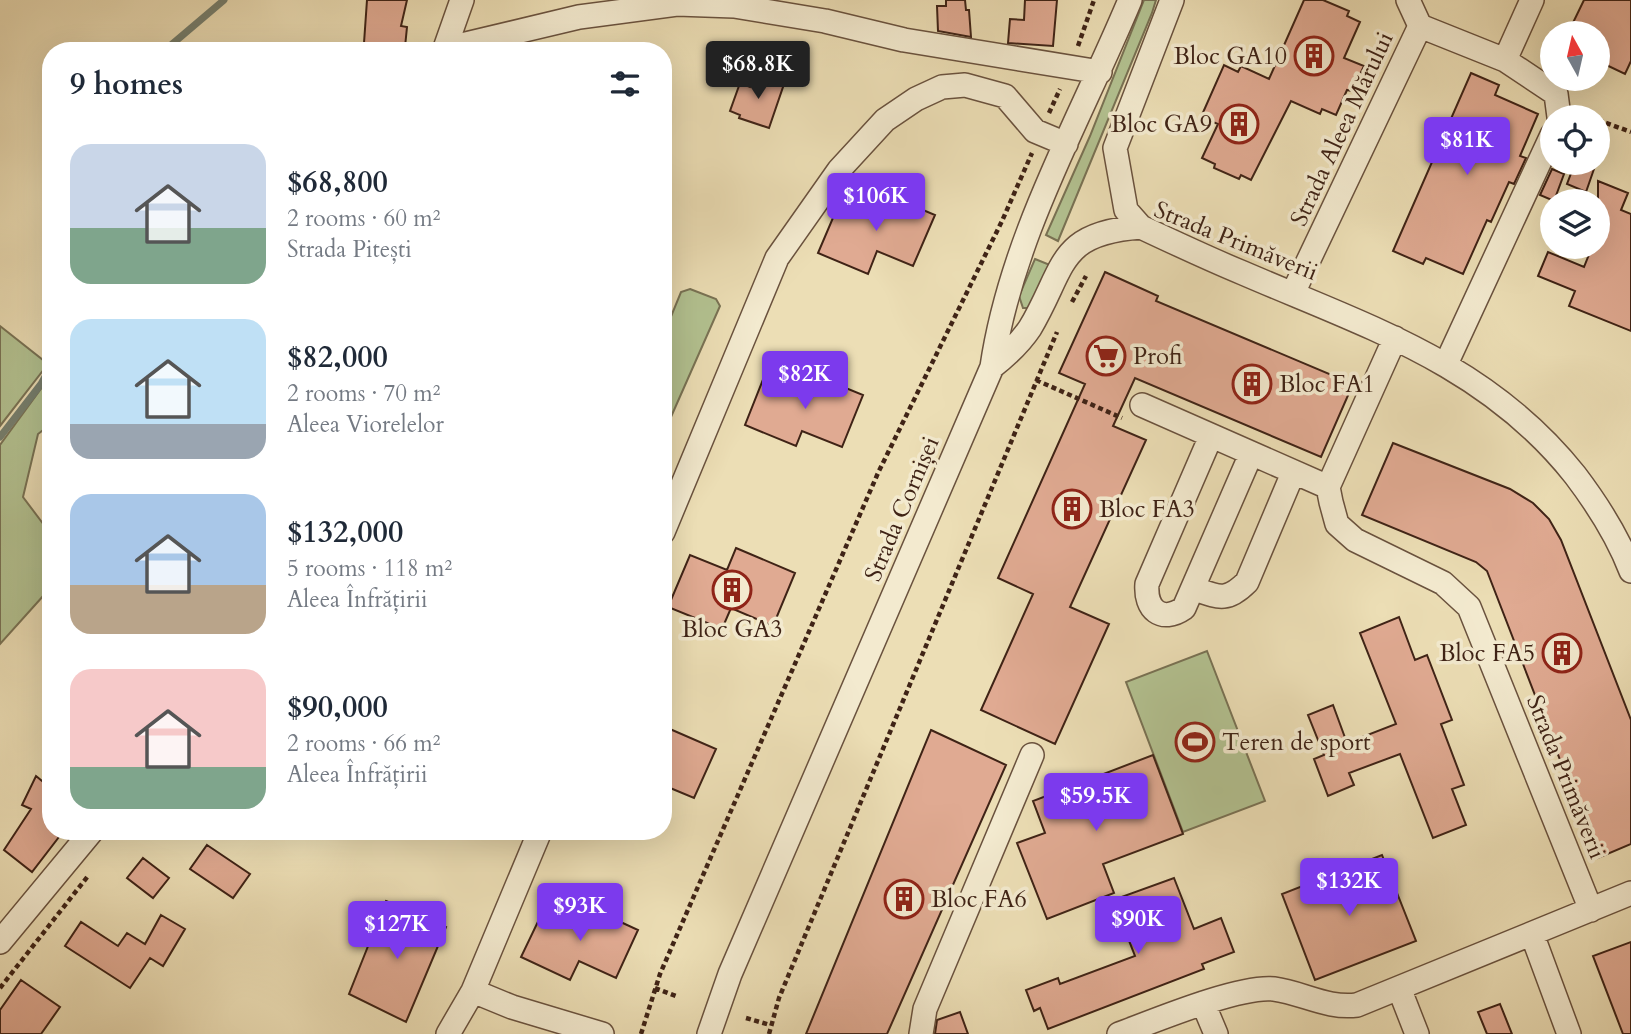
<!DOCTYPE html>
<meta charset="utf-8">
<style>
body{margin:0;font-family:Cardo,serif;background:#f6f6f7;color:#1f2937;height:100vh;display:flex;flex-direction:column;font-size:26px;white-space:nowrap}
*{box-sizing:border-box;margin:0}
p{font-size:23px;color:#747a83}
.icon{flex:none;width:38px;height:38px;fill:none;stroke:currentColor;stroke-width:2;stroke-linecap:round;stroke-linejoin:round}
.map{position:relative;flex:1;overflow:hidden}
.side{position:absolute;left:42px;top:42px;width:630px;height:798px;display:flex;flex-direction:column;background:#fff;border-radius:28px;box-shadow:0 7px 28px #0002}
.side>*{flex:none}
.needle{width:46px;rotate:352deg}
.controls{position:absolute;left:1540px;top:21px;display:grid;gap:14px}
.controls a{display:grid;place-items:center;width:70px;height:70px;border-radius:50%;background:#fff;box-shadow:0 7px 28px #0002;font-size:35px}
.price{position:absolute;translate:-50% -60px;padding:0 16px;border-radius:7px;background:#7c3aed;color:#fff;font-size:23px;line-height:46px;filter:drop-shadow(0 2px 4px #0008)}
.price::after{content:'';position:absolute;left:50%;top:42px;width:21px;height:16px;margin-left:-10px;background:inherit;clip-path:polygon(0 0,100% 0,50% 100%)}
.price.active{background:#222;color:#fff}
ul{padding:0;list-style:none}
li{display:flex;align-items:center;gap:21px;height:175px;padding:0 28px}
li span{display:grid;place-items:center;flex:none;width:196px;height:140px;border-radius:21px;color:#555}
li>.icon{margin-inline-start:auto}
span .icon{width:84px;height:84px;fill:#fffc;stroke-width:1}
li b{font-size:30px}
h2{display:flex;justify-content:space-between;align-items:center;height:84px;padding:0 28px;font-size:30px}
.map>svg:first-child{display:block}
.green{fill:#b3c291;stroke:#797254;stroke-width:2}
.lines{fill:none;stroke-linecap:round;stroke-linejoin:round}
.stream{stroke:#757f6f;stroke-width:7}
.building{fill:#e0aa92;stroke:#3f2316;stroke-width:2}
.minor-casing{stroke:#6a523e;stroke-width:26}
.path{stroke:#3f2316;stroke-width:4.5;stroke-dasharray:5 3.5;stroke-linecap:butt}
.minor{stroke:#f3eacf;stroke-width:23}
.labels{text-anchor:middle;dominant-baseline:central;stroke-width:7;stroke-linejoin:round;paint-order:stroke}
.poi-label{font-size:24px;fill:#3f2316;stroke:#f3eacf;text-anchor:start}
.street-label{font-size:24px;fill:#3f2316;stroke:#f3eacf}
</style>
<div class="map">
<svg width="1631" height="1034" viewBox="0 0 1631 1034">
<rect width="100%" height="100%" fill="#ecdeb5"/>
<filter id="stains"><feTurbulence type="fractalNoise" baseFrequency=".00286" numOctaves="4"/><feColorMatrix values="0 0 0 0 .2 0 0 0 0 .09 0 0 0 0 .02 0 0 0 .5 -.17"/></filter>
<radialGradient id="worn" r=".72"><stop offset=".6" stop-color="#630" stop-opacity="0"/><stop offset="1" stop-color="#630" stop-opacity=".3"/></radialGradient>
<path class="green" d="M1144,0H1156L1152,13L1058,241L1046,235L1090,136Z
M1035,259L1050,265L1031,308H1023L1019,296Z
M690,289L716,299L720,306L663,435V336L681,292Z
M0,326L48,364L0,426Z
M51,375V424L38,434L23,497L47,529L44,595L0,644V445Z
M1207,651L1265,801L1183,832L1126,682Z"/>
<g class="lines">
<path class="stream" d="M164,51L224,0
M0,437L41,384L51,366"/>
</g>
<path class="building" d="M367,0H407L401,26L407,27L405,47L364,43Z
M946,0H965L966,10H969L971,37L938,31L937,6H946Z
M1025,0H1057L1053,46L1008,43L1010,19L1024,20Z
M1304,0H1323L1349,11L1347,16L1360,22L1344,58L1364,66L1352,91L1347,90L1336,115L1322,109L1320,114L1291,101L1251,180L1241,175L1239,179L1214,168L1215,164L1202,158L1218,124L1201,117L1224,65L1238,72L1241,66L1269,79Z
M1584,0H1631V61L1625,74L1598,61V33H1568Z
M1471,73L1499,85L1495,95L1538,114L1520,156L1526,158L1514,184L1509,182L1491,222L1487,220L1463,274L1426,258L1423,264L1393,251Z
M755,74L784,84L769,128L739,118L740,115L730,111L740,83L750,87Z
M1575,163L1594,169L1586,192L1567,184Z
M1552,169L1564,174L1554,201L1540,195Z
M1598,181L1628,193L1621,210L1631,214V331L1569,306L1575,291L1538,276L1548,252L1584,267L1592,247H1598Z
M885,194L935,215L913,266L877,251L868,274L818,253L841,199L877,214Z
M1105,272L1158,296L1156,301L1353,384L1321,457L1135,378L1113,426L1146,440L1070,607L1109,624L1055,744L981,710L1033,594L998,578L1085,384L1059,373Z
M809,373L863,395L842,447L802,431L796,446L745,425L764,377L801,392Z
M1393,443L1510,489L1533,503L1549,519L1561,540L1631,720V844L1598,858L1487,571L1476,562L1362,515Z
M736,548L795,573L773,626L731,608L722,629L668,607L690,555L727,570Z
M1399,617L1415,660L1427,655L1452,720L1441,724L1464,785L1452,789L1466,825L1433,838L1400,754L1349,773L1354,785L1328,796L1314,759L1324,755L1308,715L1333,705L1347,743L1396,724L1360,633Z
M663,726L716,749L694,798L663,785Z
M931,730L1006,765L887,1034H806Z
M1153,755L1183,834L1103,864L1114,893L1047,919L1017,843L1045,833L1033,801Z
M36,776L47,785L51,780V831L62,833L32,872L4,850L31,809L22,805Z
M207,845L250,874L233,898L190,869Z
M1382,855L1416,941L1315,980L1282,894Z
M143,858L169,878L153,898L127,878Z
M1174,878L1194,929L1221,918L1234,952L1202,964L1204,969L1048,1029L1040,1008L1034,1011L1026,990L1058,978L1060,984L1135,956L1113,900Z
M386,901L446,927L406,1022L349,994Z
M586,906L638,930L616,978L579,961L570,980L521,957L544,909L577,924Z
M161,915L185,929L163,966L150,958L130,988L65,946L81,922L118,946L127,933L145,944Z
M1631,942V1034H1623L1593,956Z
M21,980L60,1007L41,1034H0V1010Z
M1500,1004L1512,1034H1487L1478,1012Z
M960,1012L968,1034H935L937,1020Z"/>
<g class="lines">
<defs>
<path id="minor" d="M1408,0L1420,26L1505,60L1556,94L1559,117
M445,49L579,17L677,4L734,6L825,21L904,40L1100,72
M444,51L462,0
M1505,60L1532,0
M1141,227L1126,210L1115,148L1172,0
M1293,293L1420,26
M1395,338L1328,487L1331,502L1337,524L1355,540L1443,583L1469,607L1591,910
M1446,364L1552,135
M992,367C1006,356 1020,343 1030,328C1066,268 1056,233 1141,227C1175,243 1209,259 1243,273C1368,327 1487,364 1575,475C1597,504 1618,537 1631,571
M1142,405L1328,487
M1211,436L1147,584C1145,609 1161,624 1184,608L1251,454
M663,532L777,258L839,170L885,120L916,99L942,87L965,85L1005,96L1035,131L1066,144
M1193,588C1218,597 1226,603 1247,582L1293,473
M540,831L473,991L512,1007L602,1034
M1532,934L1569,1034
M0,942L92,831
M1399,988L1417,1034
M1203,1003L1216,1034
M448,1034L473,991
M709,1034L730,974L992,367C1011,237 1080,120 1130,0
M921,1034L925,1009L1032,755
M1119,1034C1154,1021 1240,985 1274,989C1303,993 1328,1009 1357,1005L1631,893"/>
</defs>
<use href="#minor" class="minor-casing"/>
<path class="path" d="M1078,46L1094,0
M1049,113L1060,89
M1580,113L1590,117
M1598,120L1631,132
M1072,302L1086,276
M1036,380L1122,418
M0,988L88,876
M655,988L676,996
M746,1018L770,1025
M641,1034L660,974L878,473L1002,221L1032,153
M769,1034L779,998L1057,332"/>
<use href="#minor" class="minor"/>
</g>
<defs>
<symbol id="building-ring" viewBox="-11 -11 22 22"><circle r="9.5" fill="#f3eacf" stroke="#8f2418" stroke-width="1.5"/><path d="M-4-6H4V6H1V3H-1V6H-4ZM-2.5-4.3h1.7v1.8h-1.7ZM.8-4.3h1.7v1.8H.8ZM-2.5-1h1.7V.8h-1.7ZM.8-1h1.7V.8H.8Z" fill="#8f2418"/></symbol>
<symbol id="supermarket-ring" viewBox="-11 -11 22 22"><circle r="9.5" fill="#f3eacf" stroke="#8f2418" stroke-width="1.5"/><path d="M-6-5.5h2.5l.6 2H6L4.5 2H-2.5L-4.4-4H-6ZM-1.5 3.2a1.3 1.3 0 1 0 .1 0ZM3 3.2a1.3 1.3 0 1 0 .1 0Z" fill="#8f2418"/></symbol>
<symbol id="stadium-ring" viewBox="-11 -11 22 22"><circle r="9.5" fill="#f3eacf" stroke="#8f2418" stroke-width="1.5"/><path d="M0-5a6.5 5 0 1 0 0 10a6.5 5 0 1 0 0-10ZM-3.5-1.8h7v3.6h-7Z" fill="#8f2418"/></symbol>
</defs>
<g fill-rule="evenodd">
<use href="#building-ring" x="1292" y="34" width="44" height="44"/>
<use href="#building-ring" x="1217" y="102" width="44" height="44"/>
<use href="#supermarket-ring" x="1084" y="334" width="44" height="44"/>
<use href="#building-ring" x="1230" y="362" width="44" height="44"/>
<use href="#building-ring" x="1050" y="487" width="44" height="44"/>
<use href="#building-ring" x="710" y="568" width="44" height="44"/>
<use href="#building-ring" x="1540" y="631" width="44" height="44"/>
<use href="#stadium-ring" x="1173" y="720" width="44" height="44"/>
<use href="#building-ring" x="882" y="877" width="44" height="44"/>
</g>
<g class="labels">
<g class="poi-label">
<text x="1287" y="56" text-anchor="end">Bloc GA10</text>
<text x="1212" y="124" text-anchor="end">Bloc GA9</text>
<text x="1133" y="356">Profi</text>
<text x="1279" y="384">Bloc FA1</text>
<text x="1099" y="509">Bloc FA3</text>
<text x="732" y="629" text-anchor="middle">Bloc GA3</text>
<text x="1535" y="653" text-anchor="end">Bloc FA5</text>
<text x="1222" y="742">Teren de sport</text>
<text x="931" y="899">Bloc FA6</text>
</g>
<g class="street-label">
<text transform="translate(1342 129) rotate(-65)">Strada Aleea Mărului</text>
<text transform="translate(1236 241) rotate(22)">Strada Primăverii</text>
<text transform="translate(902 509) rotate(-67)">Strada Cornișei</text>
<text transform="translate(1566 777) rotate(68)">Strada Primăverii</text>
</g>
</g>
<rect width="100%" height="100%" filter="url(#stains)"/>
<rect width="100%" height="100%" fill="url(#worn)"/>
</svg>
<div class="controls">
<a><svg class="needle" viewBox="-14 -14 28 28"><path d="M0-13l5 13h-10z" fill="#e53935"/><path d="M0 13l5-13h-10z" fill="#747a83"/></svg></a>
<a><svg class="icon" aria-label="locate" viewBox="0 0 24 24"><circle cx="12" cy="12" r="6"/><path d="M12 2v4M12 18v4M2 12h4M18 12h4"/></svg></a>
<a><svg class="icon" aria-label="layers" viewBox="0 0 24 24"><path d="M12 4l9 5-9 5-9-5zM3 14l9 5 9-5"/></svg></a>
</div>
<b class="price active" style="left:758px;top:101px">$68.8K</b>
<b class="price" style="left:1467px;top:177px">$81K</b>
<b class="price" style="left:876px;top:233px">$106K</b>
<b class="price" style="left:805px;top:411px">$82K</b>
<b class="price" style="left:1096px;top:833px">$59.5K</b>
<b class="price" style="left:1349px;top:918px">$132K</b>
<b class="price" style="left:580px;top:943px">$93K</b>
<b class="price" style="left:1138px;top:956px">$90K</b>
<b class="price" style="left:397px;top:961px">$127K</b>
<section class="side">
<h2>9 homes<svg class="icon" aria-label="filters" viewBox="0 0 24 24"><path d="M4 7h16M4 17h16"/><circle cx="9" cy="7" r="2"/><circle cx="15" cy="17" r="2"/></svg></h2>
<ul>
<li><span style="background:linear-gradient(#c9d6e8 60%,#7fa58c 0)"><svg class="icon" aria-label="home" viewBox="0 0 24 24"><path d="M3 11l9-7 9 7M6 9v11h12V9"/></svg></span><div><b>$68,800</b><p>2 rooms · 60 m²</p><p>Strada Pitești</p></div></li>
<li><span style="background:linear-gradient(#bfe0f5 75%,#9aa5b1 0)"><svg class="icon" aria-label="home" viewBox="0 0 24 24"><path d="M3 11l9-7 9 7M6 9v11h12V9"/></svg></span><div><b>$82,000</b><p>2 rooms · 70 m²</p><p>Aleea Viorelelor</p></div></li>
<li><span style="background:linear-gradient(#a9c7e8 65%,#b9a48a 0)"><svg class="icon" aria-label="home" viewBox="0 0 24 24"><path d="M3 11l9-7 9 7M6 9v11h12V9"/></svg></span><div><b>$132,000</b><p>5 rooms · 118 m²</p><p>Aleea Înfrățirii</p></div></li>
<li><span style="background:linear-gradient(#f6c9c9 70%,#7fa58c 0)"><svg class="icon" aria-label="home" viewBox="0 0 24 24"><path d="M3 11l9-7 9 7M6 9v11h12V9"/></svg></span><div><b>$90,000</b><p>2 rooms · 66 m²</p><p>Aleea Înfrățirii</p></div></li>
</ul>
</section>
</div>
